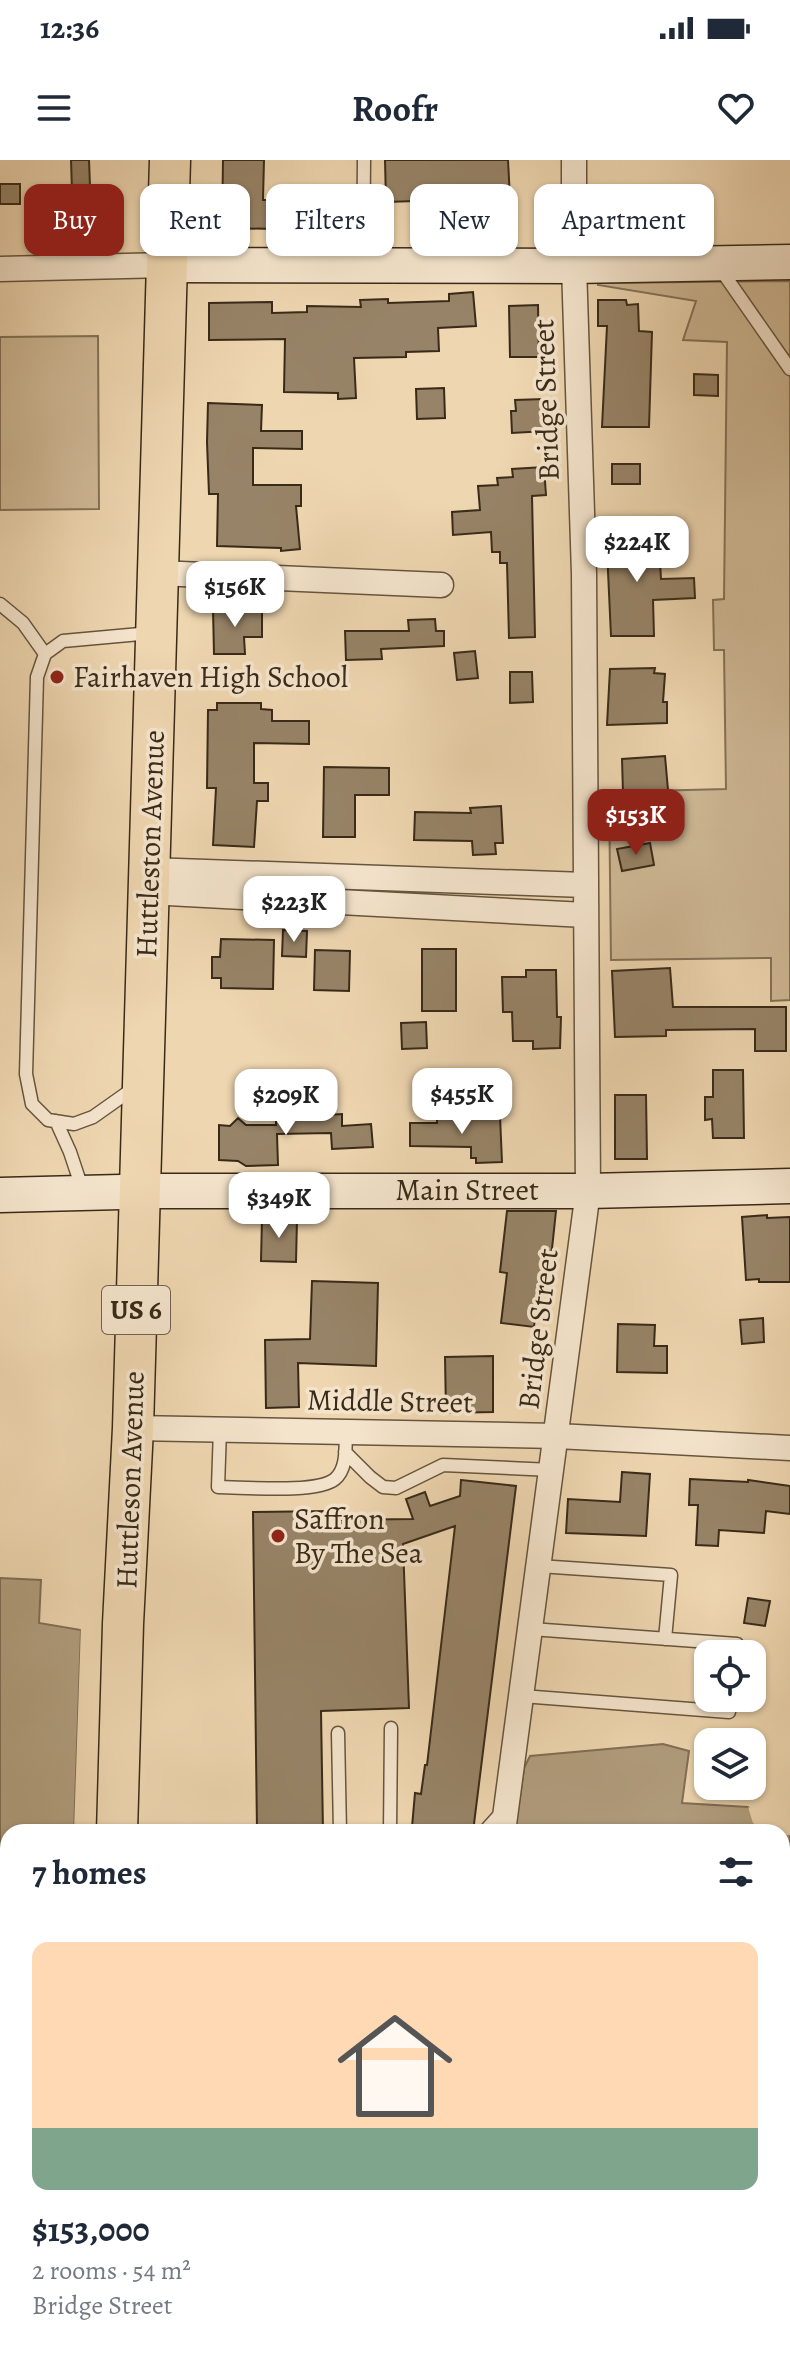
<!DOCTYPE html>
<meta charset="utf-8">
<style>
body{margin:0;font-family:Alegreya,serif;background:#f2f2f3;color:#1f2937;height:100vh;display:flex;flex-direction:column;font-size:30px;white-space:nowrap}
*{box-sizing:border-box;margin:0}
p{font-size:26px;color:#747a83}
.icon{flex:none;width:44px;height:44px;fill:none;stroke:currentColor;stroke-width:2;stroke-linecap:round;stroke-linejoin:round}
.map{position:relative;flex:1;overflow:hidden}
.side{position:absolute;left:0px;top:1664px;width:790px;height:536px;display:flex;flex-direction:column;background:#fff;border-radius:24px 24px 0 0;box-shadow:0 2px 6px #0004}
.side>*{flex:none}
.top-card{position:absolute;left:24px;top:24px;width:742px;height:72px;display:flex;gap:16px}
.tools{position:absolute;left:694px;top:1480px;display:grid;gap:16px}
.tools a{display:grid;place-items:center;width:72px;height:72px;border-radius:16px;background:#fff;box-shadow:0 2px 6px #0004;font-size:40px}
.price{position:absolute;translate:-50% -68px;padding:0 18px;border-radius:16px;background:#fff;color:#222;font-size:26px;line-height:52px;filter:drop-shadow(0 2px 4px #0008)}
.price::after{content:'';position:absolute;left:50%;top:48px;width:24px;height:18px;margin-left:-12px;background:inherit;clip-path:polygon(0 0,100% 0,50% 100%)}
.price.on{background:#8f2418;color:#fff}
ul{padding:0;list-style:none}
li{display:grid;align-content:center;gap:16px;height:424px;padding:0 32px}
li span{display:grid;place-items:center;height:248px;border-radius:16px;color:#555}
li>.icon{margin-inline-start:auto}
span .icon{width:144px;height:144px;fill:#fffc;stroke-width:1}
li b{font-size:34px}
h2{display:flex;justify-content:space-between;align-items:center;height:96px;padding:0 32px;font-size:34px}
.tag{padding:0 28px;border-radius:16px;background:#fff;box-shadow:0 2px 6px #0004;font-size:28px;line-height:72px}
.tag.on{background:#8f2418;color:#fff}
.status{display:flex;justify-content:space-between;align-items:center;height:56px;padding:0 40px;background:#fff;direction:ltr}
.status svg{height:22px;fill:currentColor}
header{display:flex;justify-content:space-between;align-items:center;height:104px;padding:0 32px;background:#fff;font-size:36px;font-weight:700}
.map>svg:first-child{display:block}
.green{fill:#cfb996;stroke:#847257;stroke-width:2}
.water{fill:#b09c7c;stroke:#806e54;stroke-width:2}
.pier{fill:#eed6b0}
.building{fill:#978367;stroke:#392a18;stroke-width:2}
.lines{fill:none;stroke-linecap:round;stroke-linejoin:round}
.service-casing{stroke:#66553e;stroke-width:15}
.minor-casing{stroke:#66553e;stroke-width:27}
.secondary-casing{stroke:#392a18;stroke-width:37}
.trunk-casing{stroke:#392a18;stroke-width:43}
.service{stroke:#f4e4cc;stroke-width:12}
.minor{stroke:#f4e4cc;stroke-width:24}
.secondary{stroke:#f4e4cc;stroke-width:34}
.trunk{stroke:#eed6b0;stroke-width:40}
.poi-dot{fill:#8f2418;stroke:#f4e4cc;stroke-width:3}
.labels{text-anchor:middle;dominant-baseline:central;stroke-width:7;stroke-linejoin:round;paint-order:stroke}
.shield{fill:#f4e4cc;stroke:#71624e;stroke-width:2}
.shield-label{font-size:28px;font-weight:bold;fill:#392a18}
.street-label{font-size:30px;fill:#392a18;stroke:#f4e4cc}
.poi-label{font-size:30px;fill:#392a18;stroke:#f4e4cc;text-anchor:start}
</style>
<div class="status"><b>12:36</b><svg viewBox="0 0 49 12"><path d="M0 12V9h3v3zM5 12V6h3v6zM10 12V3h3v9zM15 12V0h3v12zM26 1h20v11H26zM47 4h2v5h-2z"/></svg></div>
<header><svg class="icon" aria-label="menu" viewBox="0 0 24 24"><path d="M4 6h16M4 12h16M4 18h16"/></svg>Roofr<svg class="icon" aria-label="heart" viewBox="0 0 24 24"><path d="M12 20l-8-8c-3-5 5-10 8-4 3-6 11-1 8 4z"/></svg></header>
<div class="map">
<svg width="790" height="2200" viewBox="0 0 790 2200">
<rect width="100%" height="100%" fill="#eed6b0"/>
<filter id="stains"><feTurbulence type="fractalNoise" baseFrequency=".0025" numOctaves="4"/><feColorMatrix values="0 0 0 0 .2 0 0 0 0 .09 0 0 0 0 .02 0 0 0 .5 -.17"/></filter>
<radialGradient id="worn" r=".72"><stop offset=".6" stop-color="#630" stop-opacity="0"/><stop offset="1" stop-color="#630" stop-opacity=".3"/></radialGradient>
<path class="green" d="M790,121V840L771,841V798L611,800L609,632L726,629L724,490H714L713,440L724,439L727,182L683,180L696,141L598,125V123Z
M98,176L99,349L0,350V177Z"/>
<path class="water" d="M0,1418L41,1420L39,1463L81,1470L74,1672H8V2192H782V1672H515L524,1608L530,1596L663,1584L689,1591L682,1643L748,1647L760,1660L790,1664V2200H0Z"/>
<path class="pier" d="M81,1466L85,1470L78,1672H74Z
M748,1647L756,1650L762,1656L790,1660V1675H782V1672H770L753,1663Z
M58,2192H134V2200H58Z"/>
<path class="building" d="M71,0H89L90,26H94L93,65L53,64L54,31H72Z
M223,0H264L263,40H276V69L222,68Z
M385,0H508L510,38L386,42Z
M0,24H20V44H0Z
M691,26L693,58L620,60L621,71H617L618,78L596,79L594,44L652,41V27Z
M473,132L476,166L438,168L439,191L406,192V197L354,198L356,238L338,239V233L284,232L285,179L209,180V143L272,142V153L307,152V146L361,147L360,140L388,139V143L449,141V134Z
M598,140H626L627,145L638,144L639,171L652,172L649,267H602L607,166H598Z
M538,145L539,197H510L509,146Z
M694,214L718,215V236L694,235Z
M444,228L445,258L417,259L416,229Z
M544,239L546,271L512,273L511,251H516L515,240Z
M208,243L262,245L261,271H302V289L253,288V325H301V346H296L300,389L281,391V388L217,386L218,334H209L207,282Z
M612,304H640V324H612Z
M544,307L546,335L532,336L535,477L509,478L507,403H500V392H492L491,372L453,375L452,352L480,350L478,326L498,325L497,318L513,317L512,309Z
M644,367L645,402H660L661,419L694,418L695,438L653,440L654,476H611L606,368Z
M262,448V477H244L245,494H214L213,449Z
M435,459L436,471H444V486L381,489L382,499L346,500L345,471H409L408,460Z
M475,491L478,518L457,520L454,493Z
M655,508L654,513L665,514L663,542H667V563L607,565L610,509Z
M510,512H532L533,542L510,543Z
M217,543H261V549L272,550V561H309V584L254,583V623H268V641H257L254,687L213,685L216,628H207L208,550H217Z
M665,596L668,630L623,633L622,599Z
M324,607L389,608V635H355V677H323Z
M501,646L503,683H495L496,694L473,695L472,681L414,680L415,652L471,653L470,648Z
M650,683L654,705L622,711L617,689Z
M283,770L307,771L306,797L282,796Z
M221,779L274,780L273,829L221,828V818H212V797H220Z
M422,789H456V851H422Z
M315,790L350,791L349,831L314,830Z
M670,808L673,847H786V891H755V869L666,870V876L615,877L612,811Z
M526,810H556L557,857H561L560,888L533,889V881H513L512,852H503L502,817H526Z
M426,862L427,888L402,889L401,863Z
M713,910H743L744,978H713L712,959L705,960V937H713Z
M615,935H646L647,999H615Z
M309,951V956L342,954V966L371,964L373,987L332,989L331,973L277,974L278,1005L246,1006L238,1001L219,1000V965L230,966L238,958L246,965H276V958H281V952Z
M500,956L502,1002L476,1003V998H471V987L410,986V963H437V958Z
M507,1051H556L549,1117L539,1116L534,1167L501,1163L507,1113L500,1112Z
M767,1055V1058L790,1057V1122H759V1119L746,1120L742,1057Z
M262,1058L297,1059L296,1102L261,1101Z
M312,1121L378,1123L376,1206L298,1203L299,1247L266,1248L265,1180L310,1179Z
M763,1158L764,1182L742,1184L740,1160Z
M618,1164L655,1165L654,1186H667V1213L617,1212Z
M493,1196V1252L446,1253L445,1197Z
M622,1312L650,1314L646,1376L566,1373L568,1339L620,1342Z
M690,1319L748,1322V1320L790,1326V1354L766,1351L764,1373L719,1370L718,1386L696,1385L698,1345H689Z
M461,1320L516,1326L473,1672L412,1667L415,1633L421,1634L425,1605H427L455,1366L403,1384L409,1548L321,1551L323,1672H257L253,1352L331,1351V1360L413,1359L406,1339L425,1332L430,1346L460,1336Z
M748,1438L770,1441L765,1466L744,1463Z"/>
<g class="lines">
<defs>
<path id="service" d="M363,105L364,0
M719,107L790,209
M0,444L23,463L45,494
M134,928L93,957L74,964L48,960L32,944L26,914L37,517L45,494L63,481L151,473
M56,961L70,992L83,1031
M220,1269L218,1327C244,1327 317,1334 335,1319C348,1308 345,1286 346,1272
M345,1292L370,1317L383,1327L396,1328L443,1305L552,1310
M539,1406L671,1415L665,1479
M531,1469L737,1484L736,1494
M522,1536L729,1552L731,1538
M338,1573L340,1672
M390,1672L391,1568
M484,1672L502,1652"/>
<path id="minor" d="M0,109L167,105
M158,413L441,425
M149,710L585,725
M149,732L585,755
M133,1268L557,1276L790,1288
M503,1672L588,1031L584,414L574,106V0"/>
<path id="secondary" d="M167,105L574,106L790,102
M0,1035L161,1031H588L790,1026"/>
<path id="trunk" d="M117,1672L123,1464L133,1268L170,0
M99,2200L100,2192"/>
</defs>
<use href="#service" class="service-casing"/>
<use href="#minor" class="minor-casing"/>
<use href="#secondary" class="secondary-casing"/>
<use href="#trunk" class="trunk-casing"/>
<use href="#service" class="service"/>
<use href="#minor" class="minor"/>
<use href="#secondary" class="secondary"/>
<use href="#trunk" class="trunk"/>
</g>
<g class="poi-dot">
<circle cx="57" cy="517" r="8"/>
<circle cx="278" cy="1376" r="8"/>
</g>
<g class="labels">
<rect class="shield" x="102" y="1126" width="68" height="48" rx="6"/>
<g class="shield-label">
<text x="136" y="1150">US 6</text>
</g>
<g class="street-label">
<text transform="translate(546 240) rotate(-92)">Bridge Street</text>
<text transform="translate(150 684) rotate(-88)">Huttleston Avenue</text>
<text x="467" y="1030">Main Street</text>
<text transform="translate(538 1169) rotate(-83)">Bridge Street</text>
<text transform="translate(390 1241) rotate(1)">Middle Street</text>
<text transform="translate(130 1320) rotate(-88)">Huttleson Avenue</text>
</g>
<g class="poi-label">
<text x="73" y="517">Fairhaven High School</text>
<text x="294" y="1359">Saffron<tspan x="294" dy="34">By The Sea</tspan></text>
</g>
</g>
<rect width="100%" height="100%" filter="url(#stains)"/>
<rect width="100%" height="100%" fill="url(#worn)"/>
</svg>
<div class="tools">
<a><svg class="icon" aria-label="locate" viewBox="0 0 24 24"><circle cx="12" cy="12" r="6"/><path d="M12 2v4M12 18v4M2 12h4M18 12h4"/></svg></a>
<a><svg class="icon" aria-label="layers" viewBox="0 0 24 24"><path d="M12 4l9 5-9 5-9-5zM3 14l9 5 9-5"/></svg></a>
</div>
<b class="price" style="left:637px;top:424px">$224K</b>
<b class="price" style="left:235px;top:469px">$156K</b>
<b class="price on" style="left:636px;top:697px">$153K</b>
<b class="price" style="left:294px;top:784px">$223K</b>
<b class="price" style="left:462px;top:976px">$455K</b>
<b class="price" style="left:286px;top:977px">$209K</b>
<b class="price" style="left:279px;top:1080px">$349K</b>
<div class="top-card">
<a class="tag on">Buy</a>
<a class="tag">Rent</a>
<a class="tag">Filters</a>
<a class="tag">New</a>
<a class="tag">Apartment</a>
</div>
<section class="side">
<h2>7 homes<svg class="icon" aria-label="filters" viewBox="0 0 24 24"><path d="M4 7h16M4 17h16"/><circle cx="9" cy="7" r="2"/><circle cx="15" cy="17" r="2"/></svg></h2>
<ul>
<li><span style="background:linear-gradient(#ffd9b3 75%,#7fa58c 0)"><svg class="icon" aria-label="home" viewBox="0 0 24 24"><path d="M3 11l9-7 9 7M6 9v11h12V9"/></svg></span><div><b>$153,000</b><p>2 rooms · 54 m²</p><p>Bridge Street</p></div></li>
</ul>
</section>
</div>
